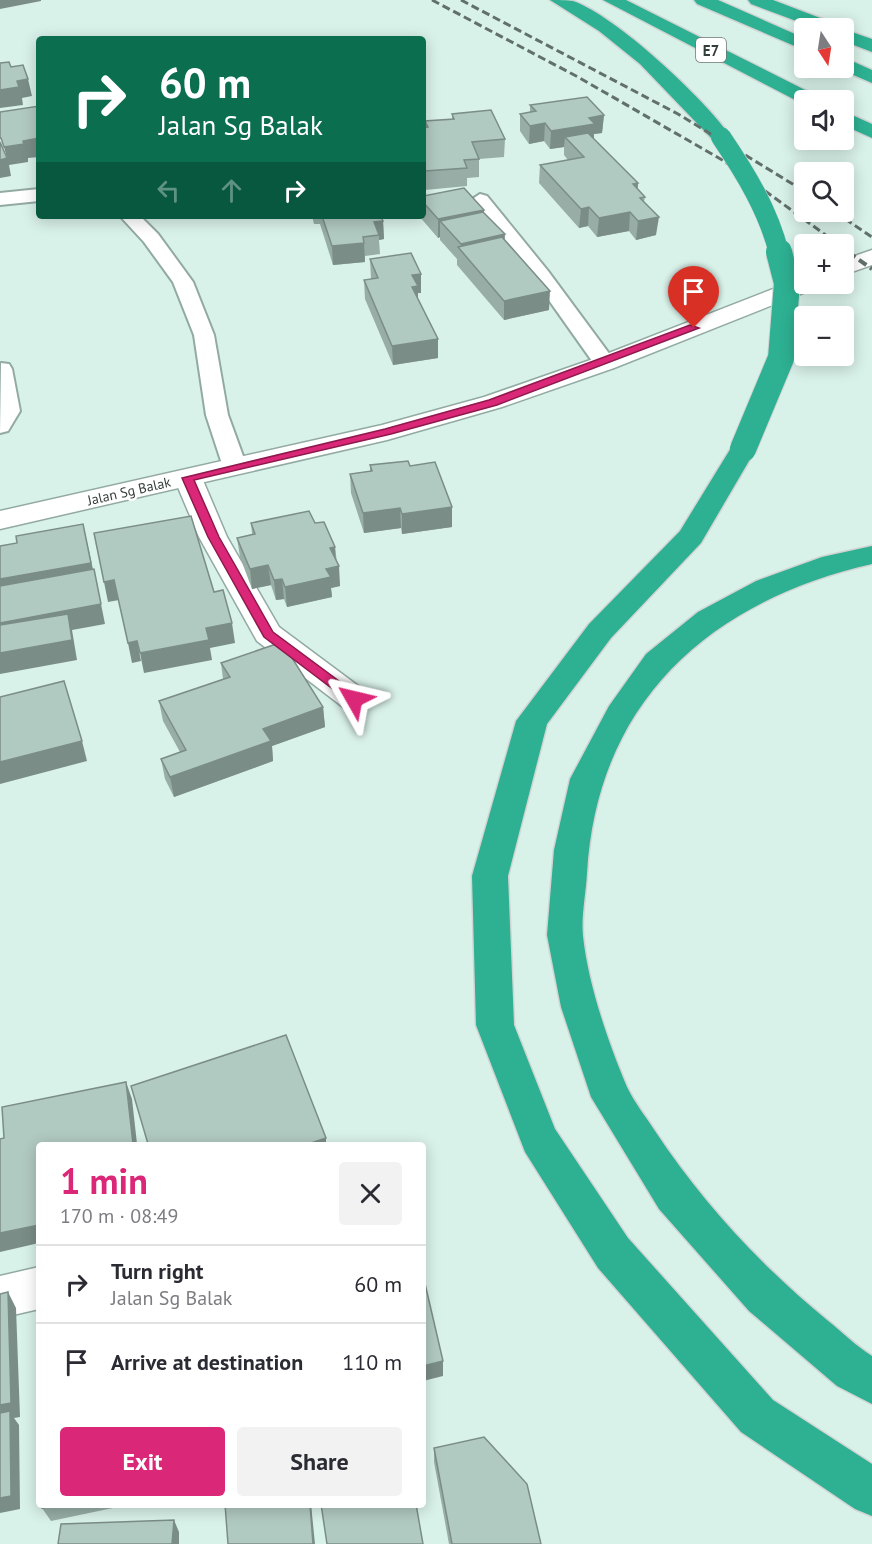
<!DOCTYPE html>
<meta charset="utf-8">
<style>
body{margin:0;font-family:"PT Sans",sans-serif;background:#f2f2f3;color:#2b2b33;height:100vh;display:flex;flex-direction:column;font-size:22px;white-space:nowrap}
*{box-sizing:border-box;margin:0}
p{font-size:20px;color:#7c7c81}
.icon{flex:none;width:33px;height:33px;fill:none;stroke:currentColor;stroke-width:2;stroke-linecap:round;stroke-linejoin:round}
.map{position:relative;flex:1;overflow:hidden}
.panel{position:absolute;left:36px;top:1142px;width:390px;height:366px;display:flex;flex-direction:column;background:#fff;border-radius:6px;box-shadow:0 3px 15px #0003}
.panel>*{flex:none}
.guide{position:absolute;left:36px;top:36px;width:390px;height:183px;border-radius:6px;box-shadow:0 3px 15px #0003;background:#0b6e4f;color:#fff;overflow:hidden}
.needle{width:39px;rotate:168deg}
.controls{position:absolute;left:794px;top:18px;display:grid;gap:12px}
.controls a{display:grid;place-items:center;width:60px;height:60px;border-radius:6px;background:#fff;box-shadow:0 3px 15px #0003;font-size:30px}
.pin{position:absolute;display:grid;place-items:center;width:51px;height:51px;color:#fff;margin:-62px -26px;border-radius:50% 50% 50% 0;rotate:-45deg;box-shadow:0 0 6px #0007}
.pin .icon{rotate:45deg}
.me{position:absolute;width:66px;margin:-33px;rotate:307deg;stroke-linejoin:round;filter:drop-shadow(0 0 4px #0008)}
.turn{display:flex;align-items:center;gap:21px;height:126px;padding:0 24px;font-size:27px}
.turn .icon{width:78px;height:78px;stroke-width:2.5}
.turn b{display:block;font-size:42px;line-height:51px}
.lanes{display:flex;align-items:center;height:57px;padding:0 24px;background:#0003;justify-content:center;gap:30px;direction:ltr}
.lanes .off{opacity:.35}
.round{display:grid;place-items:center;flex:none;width:63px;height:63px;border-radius:6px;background:#f2f2f3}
.headline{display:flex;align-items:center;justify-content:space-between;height:102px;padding:0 24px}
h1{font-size:36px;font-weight:700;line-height:45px;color:#db2777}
.button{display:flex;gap:12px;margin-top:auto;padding:12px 24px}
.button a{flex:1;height:69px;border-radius:6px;background:#db2777;color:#fff;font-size:24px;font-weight:700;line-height:69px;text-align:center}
.button a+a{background:#f2f2f3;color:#2b2b33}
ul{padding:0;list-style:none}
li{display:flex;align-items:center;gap:18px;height:78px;padding:0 24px;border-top:2px solid #e1e1e2}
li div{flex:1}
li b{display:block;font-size:22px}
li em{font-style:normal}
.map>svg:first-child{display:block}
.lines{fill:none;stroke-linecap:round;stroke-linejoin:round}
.service-casing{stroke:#92aaa2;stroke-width:4}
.minor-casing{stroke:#92aaa2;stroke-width:3}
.tertiary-casing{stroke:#92aaa2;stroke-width:3}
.motorway-casing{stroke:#d2d4d3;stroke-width:3}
.service{fill:#fff;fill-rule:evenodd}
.minor{fill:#fff;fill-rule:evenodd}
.tertiary{fill:#fff;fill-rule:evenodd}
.motorway{fill:#2db192;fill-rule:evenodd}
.rail-far1{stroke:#62706b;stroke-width:3;stroke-dasharray:8 4;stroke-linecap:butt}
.rail{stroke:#62706b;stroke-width:4;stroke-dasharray:9 4.5;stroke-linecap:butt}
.motorway-bridge-far1-casing{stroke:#d2d4d3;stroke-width:21;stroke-linecap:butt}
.motorway-bridge-casing{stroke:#d2d4d3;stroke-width:28;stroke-linecap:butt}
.motorway-bridge-far1{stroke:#2db192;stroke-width:20}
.motorway-bridge{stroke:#2db192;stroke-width:26}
.wall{fill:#97ada6}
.shaded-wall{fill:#7b8d87}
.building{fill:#b0c9c1;stroke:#7b8d87;stroke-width:1.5}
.route{fill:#db2777;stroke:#8e194d;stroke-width:1.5}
.labels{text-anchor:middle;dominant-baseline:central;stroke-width:5;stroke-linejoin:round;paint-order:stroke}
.far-street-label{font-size:14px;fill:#333d39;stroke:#fff}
.shield{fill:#fff;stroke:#707774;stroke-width:1.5}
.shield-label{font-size:15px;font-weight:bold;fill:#333d39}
</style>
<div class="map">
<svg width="872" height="1544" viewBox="0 0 872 1544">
<rect width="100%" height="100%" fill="#d8f1e9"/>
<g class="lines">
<defs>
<g id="service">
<path d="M39,189v12l-39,4v-12z"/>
<path d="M480,194l7,2 61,75 68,92 -3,5h-16l-63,-89 -63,-79z"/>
<path d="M120,216h20l18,18 35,48 21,53 14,80 19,52 -4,5h-16l-4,-5 -17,-52 -12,-80 -21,-53 -29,-40z"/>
<path d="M1,363l8,1 3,5 8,42 -12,20 -8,2z"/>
</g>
<g id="minor">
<path d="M188,470l10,2 4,6 25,59 52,90 86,64 5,8 -5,8 -11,3 -11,-3 -86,-66 -58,-104 -25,-59 4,-6z"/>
<path d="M39,1267v42l-39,9v-42z"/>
</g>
<g id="tertiary">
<path d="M872,250v15l-29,10v-15z"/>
<path d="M804,277v7h12l-3,5 -199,79 -112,39 -115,33 -387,89v-18l382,-86 102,-28 112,-39z"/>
</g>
<g id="motorway">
<path d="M550,0c7,0 17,0 23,1 43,15 132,98 158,136l-3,4h-14l-74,-77 -41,-33z"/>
<path d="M603,0h23l191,96 3,4h-16l-1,4z"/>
<path d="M694,0h24l86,38v12l-107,-46z"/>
<path d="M748,0h25l63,24 3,4h-24l-64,-24z"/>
<path d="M843,29l29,10v13l-29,-11z"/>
<path d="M843,57l29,13v13l-35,-15h6z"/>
<path d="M843,111l29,13v14l-29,-13z"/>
<path d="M743,441l9,2 4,6 -55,94 -90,95 -64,86 -39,152 6,149 41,104 73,109 145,162 99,64v52l-17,-7 -114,-77 -143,-164 -73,-116 -49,-127 -4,-149 44,-155 73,-97 91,-93 54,-88z"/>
<path d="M872,546v18c-162,37 -275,137 -285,309 -1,20 -6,43 -4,63 5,48 25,106 44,151 7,15 19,30 28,44 48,72 105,134 172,189 15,12 29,26 45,36v48l-35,-18 -88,-75 -90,-102 -68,-112 -30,-90 -14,-72 7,-85 16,-71 39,-73 37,-52 52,-42 58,-31 66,-24z"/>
</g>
</defs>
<use href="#service" class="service-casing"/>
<use href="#minor" class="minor-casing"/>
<use href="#tertiary" class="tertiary-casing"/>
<use href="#motorway" class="motorway-casing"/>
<use href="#service" class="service"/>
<use href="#minor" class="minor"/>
<use href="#tertiary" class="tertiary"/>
<use href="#motorway" class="motorway"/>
<g class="rail-far1">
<path d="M432,0l146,77 146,84 114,83"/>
<path d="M461,0l217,114 126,77"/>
<path d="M835,212l37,25"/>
<path d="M843,248l7,5"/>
</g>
<path class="rail" d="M848,252l24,17"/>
<defs>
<path id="motorway-bridge-far1" d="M721,137c25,37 47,73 58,116"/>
<path id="motorway-bridge" d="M743,449l38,-91 6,-75 -8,-31"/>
</defs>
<use href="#motorway-bridge-far1" class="motorway-bridge-far1-casing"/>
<use href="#motorway-bridge" class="motorway-bridge-casing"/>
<use href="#motorway-bridge-far1" class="motorway-bridge-far1"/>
<use href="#motorway-bridge" class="motorway-bridge"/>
</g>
<g class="wall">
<path d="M530,105l74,10 -2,18 -8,1v5l44,44v6l7,8 -1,5 12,33 -20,5 -7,-9 -32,6 -9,-11 -9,2 -40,-45 1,-18 28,-5 -4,-5v-8l-14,2 -6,-8 -15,3 -9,-13v-17l10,-2z"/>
<path d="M452,114l53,25 -1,18 -25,2v18l-12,1v8l-42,4 -2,-5v-57h2v-7l27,-2z"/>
<path d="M423,196l61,17 21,27 44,70 -45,10 -47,-55v-6l-17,-19v-3l-2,1 -19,-22h4z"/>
<path d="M312,216h90v1l-20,1 1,3 1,18 -5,1 1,14 -15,2v6l-32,3 -13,-41h-6z"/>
<path d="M370,259l51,34h-3v6l20,59 -45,7 -28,-66 -1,-19 7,-1z"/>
<path d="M370,465l40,1 42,61 -50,7 -1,-6 -37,5 -13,-40 -1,-19 20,-3z"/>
<path d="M251,523h64l20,24 5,39 -9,2 1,9 -45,10 -3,-8 -8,1 -5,-15 -19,4 -12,-32 -3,-19 15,-4z"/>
<path d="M221,663l102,44 2,20 -53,19 1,15 -99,36 -9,-18 -4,-20 19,-7 -17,-31 -4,-20 64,-22z"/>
<path d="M434,1448l107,96h-92l-15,-82z"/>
<path d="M42,1504h90l-81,17 -9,-13z"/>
</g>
<g class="shaded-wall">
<path d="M0,0h41v1l-41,8z"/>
<path d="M28,79l4,17 -10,2 1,7 -23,3v-18l17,-9z"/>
<path d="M604,115l-2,18 -8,1v8l-29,-5 -1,10 -14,2 1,-18 38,-13z"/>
<path d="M545,123l-1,18 -15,3 1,-18z"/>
<path d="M39,138v19l-11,1v4l-19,3 2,11 -11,2v-18l7,-2 -3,-11 19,-6z"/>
<path d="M638,183l-2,19 -3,-18z"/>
<path d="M589,207l-1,19 -9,2 2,-19z"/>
<path d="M484,210v18l-44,-7v16l-2,1v-19z"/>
<path d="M630,212l-1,19 -32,6 2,-19z"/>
<path d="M659,217l-3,18 -20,5 2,-19z"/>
<path d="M383,221l1,18 -5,1v-5l-5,-13z"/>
<path d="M505,234l-1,19 -43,-2v-7z"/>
<path d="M364,243l1,19 -32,3 -1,-19z"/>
<path d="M421,274v19h-3v12l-6,1v-31z"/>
<path d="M550,291l-1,19 -45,10v-19z"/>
<path d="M438,339v19l-45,7 -1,-19z"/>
<path d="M452,507v20l-50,7v-20z"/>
<path d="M400,508l1,20 -37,5 -1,-20z"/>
<path d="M83,524l13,59 -96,17v-21z"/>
<path d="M335,547l1,20 3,-1 1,20 -9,2 1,9 -45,10 -2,-20 41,-18 4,-21z"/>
<path d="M268,565l3,20 -19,4 -2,-20z"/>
<path d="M94,569l11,55 -33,6 5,30 -77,14v-51z"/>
<path d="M282,579l2,20 -8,1 -2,-20z"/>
<path d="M114,580l5,20 -11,2 -4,-20z"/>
<path d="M232,623l3,20 -25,5 2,12 -68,13 -4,-20 66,-25z"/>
<path d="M137,641l4,20 -9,2 -4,-20z"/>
<path d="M323,707l2,20 -53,19 1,15 -99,36 -4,-20 93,-48z"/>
<path d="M82,741l5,20 -87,23v-22z"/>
<path d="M126,1082l6,17 5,45h-4z"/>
<path d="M326,1138v6h-18z"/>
<path d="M39,1225v18l-39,9v-19z"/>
<path d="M8,1292l8,16 4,109 -6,1 5,7 1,84 -20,4v-108z"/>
<path d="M443,1361v15l-20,5v-15z"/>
<path d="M310,1504h1l4,40h-2z"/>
<path d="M174,1520l5,12v12h-7z"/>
</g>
<g class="building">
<path d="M9,62l2,5 12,-2 5,14 -11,2 2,6 -19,3v-27z"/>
<path d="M587,97l17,18 -15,3 6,6 -44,7 -6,-8 -15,3 -10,-12 16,-3 -6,-6z"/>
<path d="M39,106v32l-16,3 1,3 -20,3 -3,-9h-1v-26z"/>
<path d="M491,110l14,29 -33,3 7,17 -15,1 3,8 -42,3 -2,-4v-39l5,-1 -3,-6 29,-2 -2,-5z"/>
<path d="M588,133l50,50 -5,1 12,13 -5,1 19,19 -21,4 -8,-9 -31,6 -10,-11 -8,2 -41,-44 44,-8 -19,-20z"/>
<path d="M0,142l7,16 -7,2z"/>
<path d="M464,188l20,22 -46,9 -15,-17v-6z"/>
<path d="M483,212l22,22 -44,10 -21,-23z"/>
<path d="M322,216h59l2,5 -9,1 5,13 -16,2 1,6 -32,3z"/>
<path d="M502,237l48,54 -46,10 -46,-54z"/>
<path d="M411,253l10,21 -9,1 6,11 -6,1 26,52 -46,7 -28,-66 14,-2 -8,-19z"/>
<path d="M408,461l2,5 25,-4 17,45 -50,7 -2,-6 -37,5 -13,-39 22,-3 -2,-6z"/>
<path d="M309,511l6,12 9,-1 11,25 -5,1 9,18 -13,3 5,8 -46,10 -3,-8 -8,1 -6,-15 -18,4 -13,-31 18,-4 -4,-11z"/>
<path d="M191,516l23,76 9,-2 9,33 -26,5 3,12 -69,13 -3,-12 -9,2 -14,-63 -10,2 -10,-49z"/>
<path d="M83,524l8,39 -91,16v-33l17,-3 -1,-7z"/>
<path d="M94,569l7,35 -101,19v-37z"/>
<path d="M68,614l4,26 -72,13v-28z"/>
<path d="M282,642l41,65 -60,22 8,12 -101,36 -9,-18 25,-9 -27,-49 71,-24 -9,-14z"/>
<path d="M64,681l18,60 -82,21v-65z"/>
<path d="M286,1035l40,103 -18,6h-160l-17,-58z"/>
<path d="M126,1082l7,62h-94v81l-39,8v-94l4,-1 -2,-31z"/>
<path d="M423,1275l20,86 -20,5z"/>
<path d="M8,1292l3,111 -11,2v-111z"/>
<path d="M10,1411l1,85 -11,2v-85z"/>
<path d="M484,1437l43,47 14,60h-89l-18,-96z"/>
<path d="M42,1504h19l-19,4z"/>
<path d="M225,1504h85l3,40h-85z"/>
<path d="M321,1504h95l7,40h-96z"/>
<path d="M174,1520l-2,24h-114l3,-20z"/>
</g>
<path class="route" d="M690,325l9,3 -202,77 -106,29 -197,46 25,57 54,95 86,64v6h-9l-86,-65 -56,-100 -26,-59 203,-49 104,-29z"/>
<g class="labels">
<g class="far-street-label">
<text transform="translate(129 491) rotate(-13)">Jalan Sg Balak</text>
</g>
<rect class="shield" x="696" y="38" width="30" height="24" rx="4.5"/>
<g class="shield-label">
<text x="711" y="50">E7</text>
</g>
</g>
</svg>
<div class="controls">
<a><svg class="needle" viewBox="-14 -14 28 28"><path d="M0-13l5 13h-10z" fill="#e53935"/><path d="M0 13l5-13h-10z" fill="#7c7c81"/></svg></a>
<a><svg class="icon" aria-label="sound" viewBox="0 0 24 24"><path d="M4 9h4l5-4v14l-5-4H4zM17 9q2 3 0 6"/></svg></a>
<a><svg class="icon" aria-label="search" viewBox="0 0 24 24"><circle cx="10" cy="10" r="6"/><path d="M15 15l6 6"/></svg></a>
<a>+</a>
<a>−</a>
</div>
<div class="pin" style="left:694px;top:328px;background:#d93025"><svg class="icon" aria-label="arrive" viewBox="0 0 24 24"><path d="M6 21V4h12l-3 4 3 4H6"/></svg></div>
<svg class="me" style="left:354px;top:699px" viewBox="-20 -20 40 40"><path d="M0-17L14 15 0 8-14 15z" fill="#db2777" stroke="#fff" stroke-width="4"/></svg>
<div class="guide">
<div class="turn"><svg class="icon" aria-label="right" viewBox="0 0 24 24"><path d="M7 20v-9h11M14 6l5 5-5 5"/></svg><div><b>60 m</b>Jalan Sg Balak</div></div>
<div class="lanes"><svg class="icon off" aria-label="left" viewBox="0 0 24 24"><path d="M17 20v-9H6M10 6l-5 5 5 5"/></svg><svg class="icon off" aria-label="ahead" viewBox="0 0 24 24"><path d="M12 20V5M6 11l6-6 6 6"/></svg><svg class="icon" aria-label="right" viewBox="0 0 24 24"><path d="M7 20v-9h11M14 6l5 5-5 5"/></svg></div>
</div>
<section class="panel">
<div class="headline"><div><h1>1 min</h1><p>170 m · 08:49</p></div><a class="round"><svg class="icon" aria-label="close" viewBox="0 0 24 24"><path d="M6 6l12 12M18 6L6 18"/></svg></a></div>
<ul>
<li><svg class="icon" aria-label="right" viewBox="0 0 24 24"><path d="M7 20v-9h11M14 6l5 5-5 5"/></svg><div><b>Turn right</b><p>Jalan Sg Balak</p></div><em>60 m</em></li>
<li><svg class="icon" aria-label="arrive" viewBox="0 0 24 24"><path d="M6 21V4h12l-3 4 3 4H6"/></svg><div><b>Arrive at destination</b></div><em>110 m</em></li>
</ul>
<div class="button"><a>Exit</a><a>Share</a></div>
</section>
</div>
